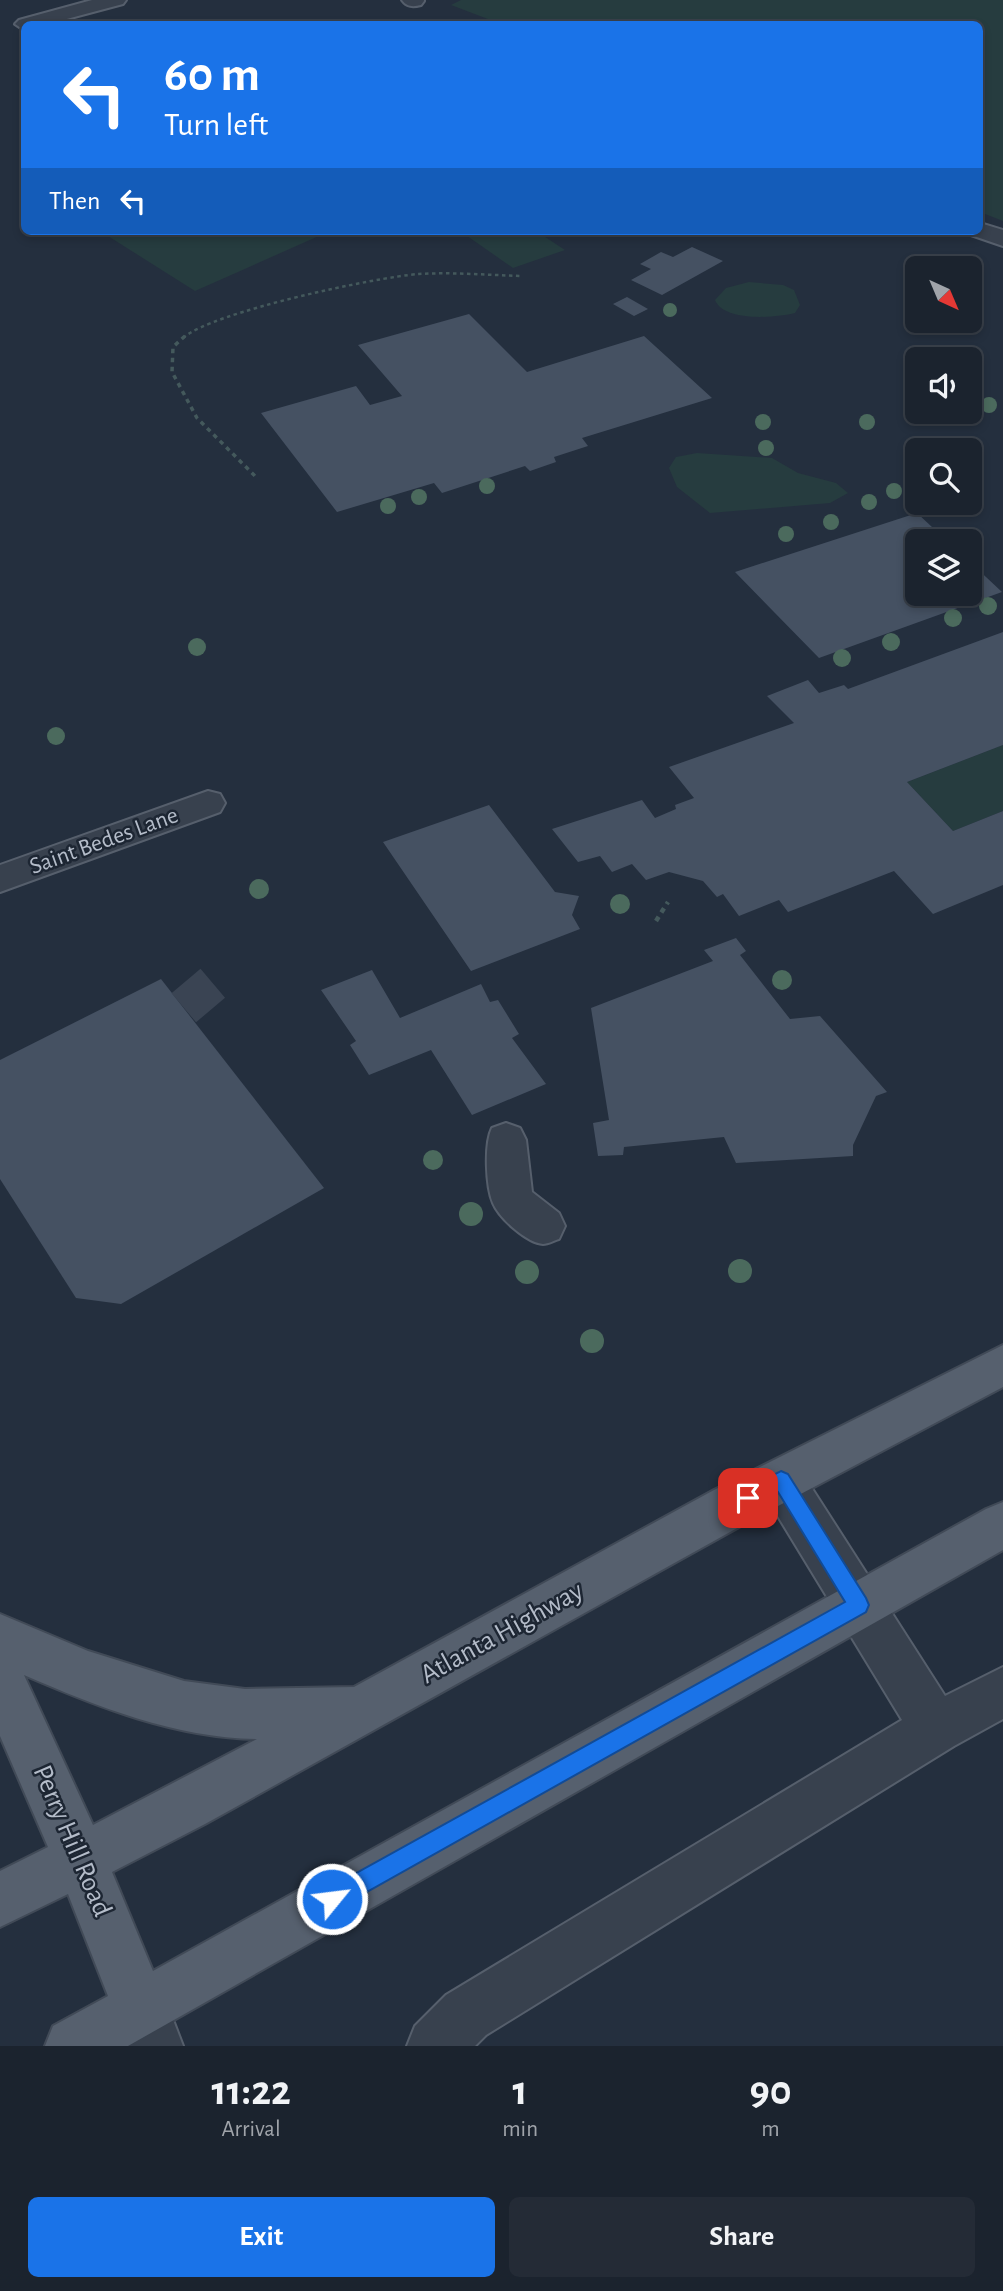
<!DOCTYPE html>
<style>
body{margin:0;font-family:"Alegreya Sans",sans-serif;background:#242b36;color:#f1f3f6;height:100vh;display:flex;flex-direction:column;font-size:26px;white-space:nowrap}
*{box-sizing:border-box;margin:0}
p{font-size:23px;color:#a0a4aa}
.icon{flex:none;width:38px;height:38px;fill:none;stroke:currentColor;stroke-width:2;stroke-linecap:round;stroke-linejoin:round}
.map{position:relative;height:2046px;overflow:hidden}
.panel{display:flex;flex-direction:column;background:#1b232e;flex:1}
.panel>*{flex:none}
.banner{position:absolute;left:21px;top:21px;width:962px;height:214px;border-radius:10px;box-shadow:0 4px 10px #0003,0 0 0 2px #39404a;background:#1a73e8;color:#fff;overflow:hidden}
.needle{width:46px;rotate:136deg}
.controls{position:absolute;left:905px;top:256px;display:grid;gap:14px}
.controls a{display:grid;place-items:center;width:77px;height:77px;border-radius:10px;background:#1b232e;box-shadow:0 4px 10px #0003,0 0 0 2px #39404a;font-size:35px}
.pin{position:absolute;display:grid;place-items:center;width:60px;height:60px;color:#fff;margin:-30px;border-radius:14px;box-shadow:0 4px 10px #0006}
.me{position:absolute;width:77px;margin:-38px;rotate:61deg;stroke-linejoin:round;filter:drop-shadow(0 0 5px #0008)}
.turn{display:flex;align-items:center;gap:24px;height:147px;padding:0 28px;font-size:32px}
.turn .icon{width:91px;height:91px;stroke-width:2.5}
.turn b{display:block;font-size:49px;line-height:60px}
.then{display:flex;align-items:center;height:66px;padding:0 28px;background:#0003;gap:14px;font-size:26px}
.eta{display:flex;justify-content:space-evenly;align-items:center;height:119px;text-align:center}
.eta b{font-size:42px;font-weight:600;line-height:49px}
.primary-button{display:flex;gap:14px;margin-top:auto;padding:14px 28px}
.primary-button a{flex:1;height:80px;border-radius:10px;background:#1a73e8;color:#fff;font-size:28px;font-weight:600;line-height:80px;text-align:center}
.primary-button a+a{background:#242b36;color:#f1f3f6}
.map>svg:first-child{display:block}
.green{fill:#263c3f}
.building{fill:#455162}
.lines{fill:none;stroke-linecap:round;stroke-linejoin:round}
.minor-tunnel{stroke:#3a4453;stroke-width:38;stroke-dasharray:38 19;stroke-linecap:butt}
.minor-casing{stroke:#565f6c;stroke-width:4}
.major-casing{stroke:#414a57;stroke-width:4}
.path-far2{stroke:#44595c;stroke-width:2.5;stroke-dasharray:3.5 3.5;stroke-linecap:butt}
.path-far1{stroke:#44595c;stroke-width:3.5;stroke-dasharray:4.5 4.5;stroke-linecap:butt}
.path{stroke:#44595c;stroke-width:4.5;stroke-dasharray:5 5;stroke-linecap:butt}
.minor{fill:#38414e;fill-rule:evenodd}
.major{fill:#56606e;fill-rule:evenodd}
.tree{fill:#4b6a5d}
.route{fill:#1a73e8;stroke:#114b97;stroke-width:2}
.labels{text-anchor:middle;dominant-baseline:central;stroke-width:5;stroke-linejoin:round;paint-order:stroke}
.street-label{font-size:24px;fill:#b4bcc9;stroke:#1d2633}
.near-street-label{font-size:28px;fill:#b4bcc9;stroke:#1d2633}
</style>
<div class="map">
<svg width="1003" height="2046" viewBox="0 0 1003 2046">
<rect width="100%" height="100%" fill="#242f3e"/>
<g class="green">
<path d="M461,0h542v221l-23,-9v-188h-479l-50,-19z"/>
<path d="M100,231h230l-135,60z"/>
<path d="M460,231h76l29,19 -52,18z"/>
<path d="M749,282l34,3 11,5 6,15 -5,8c-20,5 -71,9 -80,-13l11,-12z"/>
<path d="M697,453l75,5 26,15 38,10 12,10 -18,10 -120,10 -33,-26 -8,-19 7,-11z"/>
<path d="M1003,745v66l-50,20 -46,-49z"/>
</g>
<g class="building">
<path d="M692,247l31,14 -61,34 -31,-15 20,-11 -11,-5 21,-12 12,5z"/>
<path d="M627,297l21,12 -14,7 -21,-12z"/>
<path d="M469,314l58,58 117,-36 68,62 -130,40 6,8 -34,11 2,5 -26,9 -5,-5 -83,27 -8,-10 -97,29 -76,-99 95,-27 14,19 32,-9 -44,-51z"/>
<path d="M917,513l30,28h-30v52h53v-31l32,30 -183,66 -84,-86z"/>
<path d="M1003,632v113l-96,37 46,49 50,-20v74l-70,29 -39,-43 -106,41 -9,-12 -40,16 -16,-22 -6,3 -14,-16 -34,-9 -23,8 -14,-16 -20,8 -12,-16 -22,6 -26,-33 90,-29 13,18 21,-9 -1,-4 19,-7 -25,-31 125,-44 -27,-27 41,-16 11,13 25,-8 4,4z"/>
<path d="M489,805l66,87 24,4 -7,19 8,14 -109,42 -88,-129z"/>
<path d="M736,938l10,13 -6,4 50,64 30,-3 67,76 -11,4 -23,49v11l-117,7 -12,-26 -100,10 -1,8 -25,1 -5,-33 16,-3 -18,-112 122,-47 -9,-11z"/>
<path d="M372,970l28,48 81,-34 9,18 8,-2 21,34 -7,4 34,46 -74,31 -41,-65 -62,25 -19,-30 6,-4 -35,-51z"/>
<path d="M161,979l163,209 -203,116 -45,-6 -76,-119v-119z"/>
</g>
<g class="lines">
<path class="minor-tunnel" d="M186,981l33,39"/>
<defs>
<g id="minor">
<path d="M92,0h34l-3,4 -75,20h-24v6l-9,-6 4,-4z"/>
<path d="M402,0h22v1l-3,4c-8,2 -14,2 -19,-5z"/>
<path d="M980,223l23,7v16l-32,-11 -3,-4h12z"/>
<path d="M208,791l12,3 5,9 -5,9 -220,80v-27z"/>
<path d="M506,1123l14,5 6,12 6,52 27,21 6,13 -6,13c-4,1 -11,5 -16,5 -16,-1 -44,-26 -50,-41 -7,-16 -9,-59 -1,-75z"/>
<path d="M781,1458l16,7 148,231 58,-29v52l-49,27 -468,289 -11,11h-68l8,-20 31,-31 456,-275 -137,-225 -7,-15 7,-15z"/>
<path d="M140,1978l20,8 23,60h-56l-15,-40 8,-20z"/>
</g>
<path id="major" d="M1003,1345v42l-255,135 -543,302 -93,48 41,99 833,-462 17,-7v48l-875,496h-83l8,-20 55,-30 -40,-102 -68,33v-56l48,-24 -48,-111v-122l88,37 96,30 61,8 109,-2 360,-197zM24,1675c74,32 152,63 233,64l-164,86z"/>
</defs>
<use href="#minor" class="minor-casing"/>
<use href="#major" class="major-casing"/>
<path class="path-far2" d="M183,338c29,-26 193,-61 236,-64 34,-2 68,1 102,2"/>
<path class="path-far1" d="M185,336l-12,11 -1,25 25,46 58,58"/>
<path class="path" d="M656,921l12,-19"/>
<use href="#minor" class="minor"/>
<use href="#major" class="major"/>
</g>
<g class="tree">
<circle cx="670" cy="310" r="7"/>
<circle cx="989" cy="405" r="8"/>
<circle cx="763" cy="422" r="8"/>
<circle cx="867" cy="422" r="8"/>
<circle cx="766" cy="448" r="8"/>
<circle cx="487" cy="486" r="8"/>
<circle cx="894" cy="491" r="8"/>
<circle cx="419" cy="497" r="8"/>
<circle cx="869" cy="502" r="8"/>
<circle cx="388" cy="506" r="8"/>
<circle cx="831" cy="522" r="8"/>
<circle cx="786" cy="534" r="8"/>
<circle cx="988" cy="606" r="9"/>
<circle cx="953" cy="618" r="9"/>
<circle cx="891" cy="642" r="9"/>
<circle cx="197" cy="647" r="9"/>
<circle cx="842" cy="658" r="9"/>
<circle cx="56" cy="736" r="9"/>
<circle cx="259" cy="889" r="10"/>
<circle cx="620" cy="904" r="10"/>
<circle cx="782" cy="980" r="10"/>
<circle cx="433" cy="1160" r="10"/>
<circle cx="471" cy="1214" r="12"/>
<circle cx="740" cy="1271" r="12"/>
<circle cx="527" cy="1272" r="12"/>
<circle cx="592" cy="1341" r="12"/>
</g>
<path class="route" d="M781,1471l7,3 78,124 3,7 -3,7 -526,295 -8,3 -8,-3 -3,-8 3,-8 521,-289 -67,-110 -30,15 -7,-3 -3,-6 3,-7z"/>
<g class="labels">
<g class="street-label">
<text transform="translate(104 841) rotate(-20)">Saint Bedes Lane</text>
</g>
<g class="near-street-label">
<text transform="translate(502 1633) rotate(-29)">Atlanta Highway</text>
<text transform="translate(72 1841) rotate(67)">Perry Hill Road</text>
</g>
</g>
</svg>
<div class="controls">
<a><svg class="needle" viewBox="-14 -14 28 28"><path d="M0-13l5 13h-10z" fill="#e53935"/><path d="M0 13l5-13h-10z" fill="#a0a4aa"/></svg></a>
<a><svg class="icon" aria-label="sound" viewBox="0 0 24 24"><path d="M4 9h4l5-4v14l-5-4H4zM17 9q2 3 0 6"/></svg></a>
<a><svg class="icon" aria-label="search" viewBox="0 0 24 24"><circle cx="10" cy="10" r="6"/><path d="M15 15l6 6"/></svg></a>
<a><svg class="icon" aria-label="layers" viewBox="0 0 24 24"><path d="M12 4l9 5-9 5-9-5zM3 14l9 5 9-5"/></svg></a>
</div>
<div class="pin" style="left:748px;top:1498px;background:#d93025"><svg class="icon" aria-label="arrive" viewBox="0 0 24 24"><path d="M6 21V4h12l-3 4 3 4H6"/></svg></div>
<svg class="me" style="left:332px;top:1899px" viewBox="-20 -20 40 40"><circle r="17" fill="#1a73e8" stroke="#fff" stroke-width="3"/><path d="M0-11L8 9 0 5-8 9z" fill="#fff"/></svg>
<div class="banner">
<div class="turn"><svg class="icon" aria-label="left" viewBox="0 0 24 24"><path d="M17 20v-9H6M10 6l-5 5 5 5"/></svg><div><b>60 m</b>Turn left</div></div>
<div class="then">Then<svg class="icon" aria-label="left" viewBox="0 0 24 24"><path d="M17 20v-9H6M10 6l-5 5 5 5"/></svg></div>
</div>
</div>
<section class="panel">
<div class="eta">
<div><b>11:22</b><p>Arrival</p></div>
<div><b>1</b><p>min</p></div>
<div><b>90</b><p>m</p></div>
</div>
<div class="primary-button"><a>Exit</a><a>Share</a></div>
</section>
